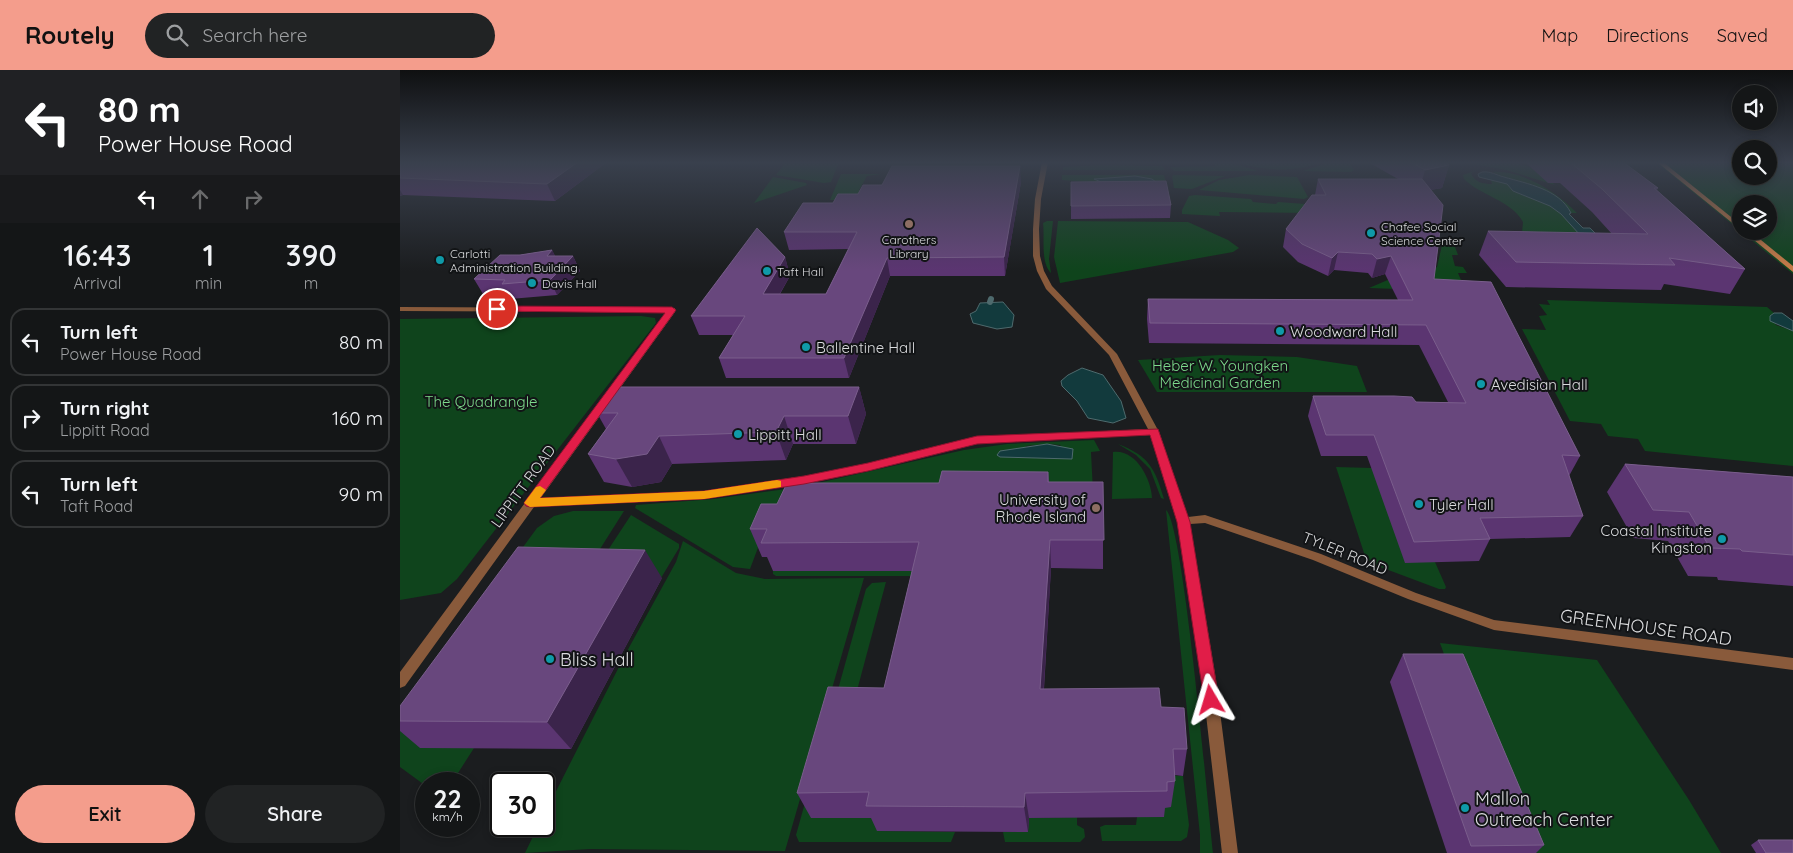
<!DOCTYPE html>
<style>
body{margin:0;font-family:Quicksand,sans-serif;background:#212324;color:#f1f3f6;height:100vh;display:flex;flex-direction:column;font-size:19px;white-space:nowrap}
*{box-sizing:border-box;margin:0}
p{font-size:16px;color:#9d9fa1}
.icon{flex:none;width:28px;height:28px;fill:none;stroke:currentColor;stroke-width:2;stroke-linecap:round;stroke-linejoin:round}
.map{position:relative;flex:1;overflow:hidden}
.sheet{display:flex;flex-direction:column;background:#141617;width:400px}
.sheet>*{flex:none}
.hud{background:#202124;color:#fff;overflow:hidden}
.tools{position:absolute;left:1332px;top:15px;display:grid;gap:10px}
.tools a{display:grid;place-items:center;width:45px;height:45px;border-radius:50%;background:#141617;box-shadow:0 2px 8px #0003,0 0 0 1px #333536;font-size:25px}
.speed{position:absolute;left:15px;top:702px;display:flex;gap:10px;font-size:25px;font-weight:700;text-align:center}
.speed>*{display:grid;place-content:center;width:65px;height:65px;border-radius:50%;background:#141617;box-shadow:0 2px 8px #0003,0 0 0 1px #333536;line-height:1}
.speed small{font-size:12px;font-weight:400}
.speed .limit{border:2px solid #111;border-radius:8px;background:#fff;color:#111}
.pin{position:absolute;display:grid;place-items:center;width:42px;height:42px;color:#fff;margin:-21px;border:2px solid #fff;border-radius:50%;box-shadow:0 1px 5px #0007}
.me{position:absolute;width:55px;margin:-28px;rotate:353deg;stroke-linejoin:round;filter:drop-shadow(0 0 4px #0008)}
.turn{display:flex;align-items:center;gap:18px;height:105px;padding:0 15px;font-size:22px}
.turn .icon{width:65px;height:65px;stroke-width:2.5}
.turn b{display:block;font-size:35px;line-height:42px}
.lanes{display:flex;align-items:center;height:48px;padding:0 15px;background:#0003;justify-content:center;gap:25px;direction:ltr}
.lanes .off{opacity:.35}
.eta{display:flex;justify-content:space-evenly;align-items:center;height:85px;text-align:center}
.eta b{font-size:30px;font-weight:600;line-height:35px}
.primary-button{display:flex;gap:10px;margin-top:auto;padding:10px 15px}
.primary-button a{flex:1;height:58px;border-radius:30px;background:#f49d8c;color:#111;font-size:20px;font-weight:600;line-height:58px;text-align:center}
.primary-button a+a{background:#212324;color:#f1f3f6}
ul{padding:0;list-style:none}
li{display:flex;align-items:center;gap:15px;height:68px;margin:0 10px 8px;padding:0 5px;border:2px solid #333536;border-radius:15px}
li div{flex:1}
li b{display:block;font-size:19px}
li em{font-style:normal}
header{display:flex;align-items:center;gap:30px;box-sizing:border-box;height:70px;padding:0 25px;background:#f49d8c;color:#111}
header strong{font-size:24px}
nav{display:flex;gap:28px;margin-inline-start:auto;font-size:18px}
.search{width:350px;height:45px;background:#212324;display:flex;align-items:center;gap:12px;box-sizing:border-box;padding:0 18px;border-radius:28px;color:#9d9fa1;font-size:19px}
main{display:flex;flex:1;min-height:0}
.map>svg:first-child{display:block}
.green{fill:#0f441c;fill-rule:evenodd}
.water{fill:#123a3d;stroke:#4e6a6d}
.lines{fill:none;stroke-linecap:round;stroke-linejoin:round}
.stream{stroke:#4e6a6d;stroke-width:6}
.street{fill:#895a3b;fill-rule:evenodd}
.secondary{fill:#c87c48;fill-rule:evenodd}
.wall{fill:#5b3571}
.shaded-wall{fill:#3b244b}
.building{fill:#68477d;stroke:#7a5e8c}
.route{fill:#e11d48;stroke:#92132f}
.slow{fill:#f59e0b}
.education-dot{fill:#8d6e63;stroke:#121416;stroke-width:2}
.culture-dot{fill:#0f9aa8;stroke:#121416;stroke-width:2}
.labels{text-anchor:middle;dominant-baseline:central;stroke-width:4;stroke-linejoin:round;paint-order:stroke}
.far-poi-label{font-size:12px;fill:#dadbdd;stroke:#121416;text-anchor:start}
.poi-label{font-size:15px;fill:#dadbdd;stroke:#121416;text-anchor:start}
.park-label{font-size:15px;fill:#7dda8c;stroke:#121416}
.street-label{font-size:15px;fill:#dadbdd;stroke:#121416}
.near-street-label{font-size:18px;fill:#dadbdd;stroke:#121416}
.near-poi-label{font-size:18px;fill:#dadbdd;stroke:#121416;text-anchor:start}
</style>
<header>
<strong>Routely</strong>
<div class="search"><svg class="icon" aria-label="search" viewBox="0 0 24 24"><circle cx="10" cy="10" r="6"/><path d="M15 15l6 6"/></svg>Search here</div>
<nav><a>Map</a><a>Directions</a><a>Saved</a></nav>
</header>
<main>
<section class="sheet">
<div class="hud">
<div class="turn"><svg class="icon" aria-label="left" viewBox="0 0 24 24"><path d="M17 20v-9H6M10 6l-5 5 5 5"/></svg><div><b>80 m</b>Power House Road</div></div>
<div class="lanes"><svg class="icon" aria-label="left" viewBox="0 0 24 24"><path d="M17 20v-9H6M10 6l-5 5 5 5"/></svg><svg class="icon off" aria-label="ahead" viewBox="0 0 24 24"><path d="M12 20V5M6 11l6-6 6 6"/></svg><svg class="icon off" aria-label="right" viewBox="0 0 24 24"><path d="M7 20v-9h11M14 6l5 5-5 5"/></svg></div>
</div>
<div class="eta">
<div><b>16:43</b><p>Arrival</p></div>
<div><b>1</b><p>min</p></div>
<div><b>390</b><p>m</p></div>
</div>
<ul>
<li><svg class="icon" aria-label="left" viewBox="0 0 24 24"><path d="M17 20v-9H6M10 6l-5 5 5 5"/></svg><div><b>Turn left</b><p>Power House Road</p></div><em>80 m</em></li>
<li><svg class="icon" aria-label="right" viewBox="0 0 24 24"><path d="M7 20v-9h11M14 6l5 5-5 5"/></svg><div><b>Turn right</b><p>Lippitt Road</p></div><em>160 m</em></li>
<li><svg class="icon" aria-label="left" viewBox="0 0 24 24"><path d="M17 20v-9H6M10 6l-5 5 5 5"/></svg><div><b>Turn left</b><p>Taft Road</p></div><em>90 m</em></li>
</ul>
<div class="primary-button"><a>Exit</a><a>Share</a></div>
</section>
<div class="map">
<svg width="1393" height="783" viewBox="0 0 1393 783">
<rect width="100%" height="100%" fill="#1b1d1f"/>
<g class="green">
<path d="M386,92h53l-8,20 -7,1 -48,-8z"/>
<path d="M829,92l29,9h-84l-4,-4 45,-1 -1,-3z"/>
<path d="M835,92h86c-28,11 -57,9 -86,0z"/>
<path d="M930,92h19l5,8 -3,2 -48,-1z"/>
<path d="M1063,92c40,0 61,-7 92,23l-49,-15z"/>
<path d="M1256,92h85v14h28v-14h24v112zM1341,134h28v27h-28z"/>
<path d="M699,95l63,1 3,4h-102v-3z"/>
<path d="M1077,100l-6,3c3,9 12,11 21,11l-1,-4 16,4 6,7 37,15 11,8 19,21 -13,15 -68,-4 14,-4 9,-9 1,-11c-12,-22 -42,-26 -59,-43l-1,-4z"/>
<path d="M1093,102c30,-2 63,20 84,41h-6c-13,-25 -48,-30 -73,-38z"/>
<path d="M441,104h40l-14,2 -8,14h16l-6,10h-39z"/>
<path d="M662,105h102l3,13 -105,-8z"/>
<path d="M849,105l48,2 11,20 -4,2 -105,-9 20,-10z"/>
<path d="M772,106l2,-1 51,1 -33,13 -18,-1z"/>
<path d="M373,107l33,6 1,2 -53,18z"/>
<path d="M795,125l56,4 2,3 23,2 2,-2 27,2 6,9 -92,-1 1,4 -38,-2v-4l7,-14z"/>
<path d="M647,151h6l-4,38 2,14c-11,-11 -6,-35 -8,-50z"/>
<path d="M658,151l130,1 40,18 11,8 -6,4 -173,31 -6,-26z"/>
<path d="M1042,175l13,2 3,8h-6l3,11 8,1 4,6h-9l3,7h-14l-22,10 -56,-2 28,-12 29,-1 11,-8z"/>
<path d="M1147,230l220,7 7,6 -4,3 6,9 17,6v135l-148,-15 -7,-12 -30,-3 -7,-12 -31,-3 -48,-92 24,1 -7,-14 8,-1 -8,-11 11,1z"/>
<path d="M241,246l14,2 1,5 -199,256 -16,14 -41,7v-281z"/>
<path d="M820,285l77,2 60,9 10,26h-210l-19,-32z"/>
<path d="M694,370l6,11 -9,1 3,59 -285,-26 155,-35 43,-6zM647,374l14,1 -18,12 -23,1 6,-12z"/>
<path d="M718,374c31,12 37,24 46,55l-3,-1 -11,-29 -14,-14z"/>
<path d="M713,382c23,-3 38,27 39,46l-40,1z"/>
<path d="M936,397l36,1 63,94 11,25 -1,2h-6l-72,-27z"/>
<path d="M386,419l-21,40 -15,40 -17,-2 -98,-59 1,-3 78,-6z"/>
<path d="M766,440c18,15 42,299 47,343h-13v-18z"/>
<path d="M173,441h51l-41,65 -120,53 74,-101 17,-12z"/>
<path d="M231,445l48,29v4l-18,30 -70,-2z"/>
<path d="M283,471l53,32 29,6 99,-1 -79,273 -195,-2 -65,4 13,-27h6v-11l82,-162 50,-91z"/>
<path d="M373,501h141v5h-138l-3,-2z"/>
<path d="M486,512l-31,116 -18,-5 29,-104 6,-6z"/>
<path d="M1040,573l157,17 92,140 32,53h-206z"/>
<path d="M0,645l21,33h53l-23,36h-25v2l-26,-19z"/>
<path d="M429,647l51,101 -3,13 78,1 -4,10h-152l-3,-7z"/>
<path d="M762,705l21,1 6,49 -2,12 -6,4h-79l-2,-14 5,-2h31l1,-8h27z"/>
<path d="M677,747v8l7,4 1,8 -5,5h-75l-2,-10h25l1,-14z"/>
</g>
<g class="water">
<path d="M1082,102c9,-1 14,3 22,5 24,7 55,12 67,36l-2,1 14,14h7l18,18 -28,-11 -19,-21 -11,-8 -37,-15 -6,-7 -28,-7 -1,-3z"/>
<path d="M735,106l17,3 5,4 -56,-1 -7,-3z"/>
<path d="M603,232l11,13 -2,12 -15,2 -24,-6 -3,-9 6,-3 4,-8z"/>
<path d="M1374,243h8l11,8v10l-23,-10v-5z"/>
<path d="M682,298l21,7 18,26 5,17 -13,5 -25,-5 -11,-17 -15,-15 -1,-5 7,-6z"/>
<path d="M647,374l26,5 -1,10 -72,-2 -3,-2 3,-4z"/>
</g>
<g class="lines">
<path class="stream" d="M590,232l1,-3"/>
<path class="street" d="M642,92h6l-7,37 -2,30 1,27 4,15 8,15 65,68 42,78 29,85 17,-2 116,39 95,39 78,27 299,38v12l-299,-40 -86,-31 -95,-39 -108,-37 -15,1 26,156 22,173h-16l-20,-173 -23,-159 -29,-86 -173,8 -109,27 -64,14 -100,15 -170,8 -129,179 -5,2v-16l266,-360 -266,-1v-4l275,1v4l-135,187 164,-8 100,-15 64,-12 109,-27 171,-8 -39,-74 -63,-66 -9,-18 -4,-15v-27l2,-30z"/>
<g class="secondary">
<path d="M1257,92h6l78,63v5z"/>
<path d="M1343,161h7l43,35v6z"/>
</g>
</g>
<g class="wall">
<path d="M0,92h207l-52,39 -152,-6 -3,1z"/>
<path d="M968,92h80l-1,1 2,2 -7,23 -12,2 4,89 146,177 -11,20 14,40 -13,21 -80,2 -11,22 -74,2 -38,-107h-46l-13,-40 5,-20 103,6h32l-29,-57 -270,-2 -2,-24 1,-20 250,1 -13,-26 -13,4 -4,-5 -34,-3 -6,6 -30,-14 -15,-15 3,-18 29,-34 3,-16h80z"/>
<path d="M1127,92h96l35,26 -1,2 88,79 -15,25 -66,-10 -3,6 -155,-3 -27,-32 9,-24 124,3 -20,-22 -32,-29h-12l-22,-20z"/>
<path d="M621,112l-16,94h-115l-41,102h-123l-7,-20 14,-23h-34l-8,-19 94,-59 5,19 -10,18h46l22,-45 -59,1 -5,-18 49,-29 49,-18z"/>
<path d="M671,112l100,23 -1,13 -99,1z"/>
<path d="M152,180l3,6h18l7,15 -23,24 -47,4 -2,-4 -25,-1 -9,-15 46,-24z"/>
<path d="M459,317l7,27 -10,30h-63l-7,16 -114,4 -11,18 -29,5 -28,-5 -16,-28 18,-25 -9,-16z"/>
<path d="M1225,394l168,13v109l-75,-6 -1,-3 -29,-1 -20,-35 -35,-3 -26,-46z"/>
<path d="M648,402l1,10h54v87l-52,-1 -7,121 117,18 26,42 -4,27 -8,-1v6l-4,26 -6,1 -1,9 -135,1 -1,14 -151,-1 -6,-13h-60l-14,-25 87,-105 28,-117h-139l-6,-14h-5l-12,-28 189,-46z"/>
<path d="M262,508l-91,171 -151,-1 -20,-17v-25z"/>
<path d="M1003,584l141,191 -8,8h-89l-57,-171z"/>
<path d="M1358,770l35,13h-37l-5,-8z"/>
</g>
<g class="shaded-wall">
<path d="M178,92h29l-52,39 -8,-17z"/>
<path d="M1049,95l-7,23 -23,4 6,-22z"/>
<path d="M620,96l1,16 -16,94 -1,-19z"/>
<path d="M0,120l3,5 -3,1z"/>
<path d="M152,180l7,14 -12,-8z"/>
<path d="M938,182l-4,18 -6,6 4,-18z"/>
<path d="M173,186l7,15 -23,24 -7,-15z"/>
<path d="M991,186l-6,18 -13,4 5,-19z"/>
<path d="M385,187l5,19 -21,36 -6,-18z"/>
<path d="M487,188l3,18 -41,102 -5,-20z"/>
<path d="M459,317l7,27 -10,30 -8,-28z"/>
<path d="M384,346l9,28 -7,16 -10,-28z"/>
<path d="M259,366l13,28 -11,18 -29,5 -16,-28z"/>
<path d="M650,470l1,28 -9,148 -2,-27z"/>
<path d="M245,480l17,28 -91,171 -24,-27z"/>
<path d="M625,723l4,25 -1,14 -4,-25z"/>
</g>
<g class="building">
<path d="M0,92h178l-31,22 -147,-6z"/>
<path d="M1011,92h35l3,3 -24,5z"/>
<path d="M1170,92h53l35,26h-4l91,81 -76,-11 6,7 -159,-3 -28,-31 160,3 -46,-45z"/>
<path d="M492,96h128l-16,91 -117,1 -43,100h-125l26,-42h-54l66,-88 28,29 -22,37h63l31,-62h-73l19,-29h30l5,-9h20l5,-9h19z"/>
<path d="M918,109h104l21,26 -9,74 57,3 89,174 -18,-1 21,61 -103,2 10,21 -76,3 -40,-107h-48l-13,-39h81l18,1 4,5 50,1 -40,-78 -276,-2 -2,-24 265,1 -22,-44 -14,3 -5,-5 -34,-2 -6,6 -30,-14 -16,-15 26,-34h14z"/>
<path d="M766,111l5,24 -100,1v-24z"/>
<path d="M152,180l-5,6h26l-23,24 -48,4 3,-4 -31,-1 26,-24h20z"/>
<path d="M216,317h243l-11,29h-64l-8,16 -117,4 -12,18 -31,5 -28,-5 30,-41h-21z"/>
<path d="M1225,394l168,13v78l-51,-4 -2,-2 -30,-1 -21,-36 -36,-2z"/>
<path d="M542,401l106,1v10h55l1,58h-54l-10,149 119,-1 2,19 23,1 3,41h-14l2,32 -8,1v9l-142,2 -1,14 -158,-1 3,-14 -72,1 31,-106 56,1 35,-146 -158,1 6,-14h-17l11,-25h16l10,-21h152z"/>
<path d="M118,477l127,3 -98,172 -147,-1v-15z"/>
<path d="M1003,584h60l81,191 -73,1z"/>
<path d="M1358,770h35v13h-27z"/>
</g>
<linearGradient id="sky" x2="0" y2="1"><stop stop-color="#0f1011"/><stop offset="0.46" stop-color="#39404d"/><stop offset="1" stop-color="#39404d" stop-opacity="0"/></linearGradient>
<rect width="1393" height="201" fill="url(#sky)"/>
<path class="route" d="M97,236l175,1 4,3 -136,188 164,-7 100,-15 64,-13 109,-27 181,-7 32,93 29,178 -2,4 -6,2 -5,-2 -2,-4 -27,-178 -27,-87 -173,9 -109,27 -64,13 -100,15 -174,8 -4,-1 -2,-3 2,-3 139,-187 -171,-2v-4z"/>
<path class="slow" d="M377,410l4,1v6l-77,12 -174,8 -6,-4 12,-16 4,-1 6,4 -6,8 164,-7z"/>
<g class="education-dot">
<circle cx="509" cy="154" r="5"/>
<circle cx="696" cy="438" r="5"/>
</g>
<g class="culture-dot">
<circle cx="971" cy="163" r="5"/>
<circle cx="40" cy="190" r="5"/>
<circle cx="367" cy="201" r="5"/>
<circle cx="132" cy="213" r="5"/>
<circle cx="880" cy="261" r="5"/>
<circle cx="406" cy="277" r="5"/>
<circle cx="1081" cy="314" r="5"/>
<circle cx="338" cy="364" r="5"/>
<circle cx="1019" cy="434" r="5"/>
<circle cx="1322" cy="469" r="5"/>
<circle cx="150" cy="589" r="5"/>
<circle cx="1065" cy="738" r="5"/>
</g>
<g class="labels">
<g class="far-poi-label">
<text x="981" y="156">Chafee Social<tspan x="981" dy="14">Science Center</tspan></text>
<text x="509" y="169" text-anchor="middle">Carothers<tspan x="509" dy="14">Library</tspan></text>
<text x="50" y="183">Carlotti<tspan x="50" dy="14">Administration Building</tspan></text>
<text x="377" y="201">Taft Hall</text>
<text x="142" y="213">Davis Hall</text>
</g>
<g class="poi-label">
<text x="890" y="261">Woodward Hall</text>
<text x="416" y="277">Ballentine Hall</text>
<text x="1091" y="314">Avedisian Hall</text>
<text x="348" y="364">Lippitt Hall</text>
<text x="686" y="429" text-anchor="end">University of<tspan x="686" dy="17">Rhode Island</tspan></text>
<text x="1029" y="434">Tyler Hall</text>
<text x="1312" y="460" text-anchor="end">Coastal Institute<tspan x="1312" dy="17">Kingston</tspan></text>
</g>
<g class="park-label">
<text x="820" y="295">Heber W. Youngken<tspan x="820" dy="17">Medicinal Garden</tspan></text>
<text x="81" y="331">The Quadrangle</text>
</g>
<g class="street-label">
<text transform="translate(123 416) rotate(-54)">LIPPITT ROAD</text>
<text transform="translate(945 483) rotate(22)">TYLER ROAD</text>
</g>
<g class="near-street-label">
<text transform="translate(1246 557) rotate(8)">GREENHOUSE ROAD</text>
</g>
<g class="near-poi-label">
<text x="160" y="589">Bliss Hall</text>
<text x="1075" y="728">Mallon<tspan x="1075" dy="21">Outreach Center</tspan></text>
</g>
</g>
</svg>
<div class="tools">
<a><svg class="icon" aria-label="sound" viewBox="0 0 24 24"><path d="M4 9h4l5-4v14l-5-4H4zM17 9q2 3 0 6"/></svg></a>
<a><svg class="icon" aria-label="search" viewBox="0 0 24 24"><circle cx="10" cy="10" r="6"/><path d="M15 15l6 6"/></svg></a>
<a><svg class="icon" aria-label="layers" viewBox="0 0 24 24"><path d="M12 4l9 5-9 5-9-5zM3 14l9 5 9-5"/></svg></a>
</div>
<div class="speed"><div>22<small>km/h</small></div><div class="limit">30</div></div>
<div class="pin" style="left:97px;top:239px;background:#d93025"><svg class="icon" aria-label="arrive" viewBox="0 0 24 24"><path d="M6 21V4h12l-3 4 3 4H6"/></svg></div>
<svg class="me" style="left:811px;top:630px" viewBox="-20 -20 40 40"><path d="M0-17L14 15 0 8-14 15z" fill="#e11d48" stroke="#fff" stroke-width="4"/></svg>
</div>
</main>
